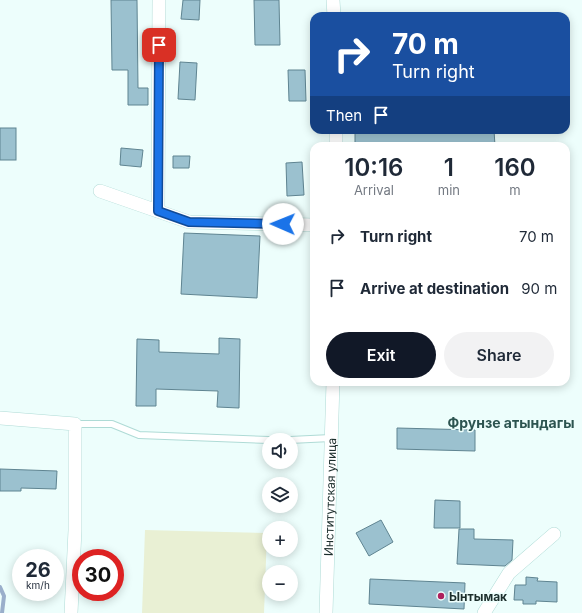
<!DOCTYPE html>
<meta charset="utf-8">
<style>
body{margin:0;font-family:Inter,sans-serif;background:#f2f2f3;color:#1f2937;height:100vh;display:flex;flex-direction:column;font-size:15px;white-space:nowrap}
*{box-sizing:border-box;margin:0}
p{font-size:13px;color:#747a83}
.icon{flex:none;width:22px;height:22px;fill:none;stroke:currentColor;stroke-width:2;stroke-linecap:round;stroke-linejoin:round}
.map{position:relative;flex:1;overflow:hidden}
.sheet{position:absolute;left:310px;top:142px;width:260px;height:244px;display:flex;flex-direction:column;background:#fff;border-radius:12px;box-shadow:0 2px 10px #0003}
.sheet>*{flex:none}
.top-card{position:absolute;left:310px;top:12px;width:260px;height:122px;border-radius:12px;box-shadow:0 2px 10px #0003;background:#1a4fa0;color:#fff;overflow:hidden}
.controls{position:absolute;left:262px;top:433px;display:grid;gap:8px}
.controls a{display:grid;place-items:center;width:36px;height:36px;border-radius:50%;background:#fff;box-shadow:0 2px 10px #0003;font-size:20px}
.speed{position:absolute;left:12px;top:549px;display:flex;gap:8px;font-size:20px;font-weight:700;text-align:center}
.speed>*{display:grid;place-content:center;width:52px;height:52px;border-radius:50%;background:#fff;box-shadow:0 2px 10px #0003;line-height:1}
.speed small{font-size:10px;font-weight:400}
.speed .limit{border:6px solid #d22;background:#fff;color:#111}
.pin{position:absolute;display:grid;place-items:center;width:34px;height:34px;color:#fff;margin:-17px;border-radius:8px;box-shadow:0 2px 6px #0006}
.me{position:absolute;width:44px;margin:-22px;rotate:271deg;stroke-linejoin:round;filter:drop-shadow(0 0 3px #0008)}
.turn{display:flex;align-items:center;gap:14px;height:84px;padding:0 16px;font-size:18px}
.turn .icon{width:52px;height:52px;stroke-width:2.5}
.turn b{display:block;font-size:28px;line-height:34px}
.then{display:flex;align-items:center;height:38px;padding:0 16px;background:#0003;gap:8px;font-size:15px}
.eta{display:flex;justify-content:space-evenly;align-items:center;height:68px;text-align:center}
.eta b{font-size:24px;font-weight:600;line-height:28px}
.primary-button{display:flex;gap:8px;margin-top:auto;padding:8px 16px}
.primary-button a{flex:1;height:46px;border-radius:24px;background:#111827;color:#fff;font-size:16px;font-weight:600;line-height:46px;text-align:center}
.primary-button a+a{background:#f2f2f3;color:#1f2937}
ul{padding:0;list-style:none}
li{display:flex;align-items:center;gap:12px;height:52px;padding:0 16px}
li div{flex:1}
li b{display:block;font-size:15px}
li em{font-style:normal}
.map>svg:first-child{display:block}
.green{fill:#e9f0d4}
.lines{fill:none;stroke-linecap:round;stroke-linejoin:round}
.stream{stroke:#9aafcb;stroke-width:4}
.building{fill:#9bc1cf;stroke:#5f8491}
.service-casing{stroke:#afdbd6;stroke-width:8}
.minor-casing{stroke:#afdbd6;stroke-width:14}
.service{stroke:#fff;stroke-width:6}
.minor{stroke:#fff;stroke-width:13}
.route-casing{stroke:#114b97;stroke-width:10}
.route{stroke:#1a73e8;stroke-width:7}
.poi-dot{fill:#ae215d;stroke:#edfefc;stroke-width:1.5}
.labels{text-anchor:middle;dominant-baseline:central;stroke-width:3;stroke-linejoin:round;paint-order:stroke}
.street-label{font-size:12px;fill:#1c2e2c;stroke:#edfefc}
.poi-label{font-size:12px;font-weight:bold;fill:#1c2e2c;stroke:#edfefc;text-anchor:start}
.quarter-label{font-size:14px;font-weight:bold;fill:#2c5450;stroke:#edfefc}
</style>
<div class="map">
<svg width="582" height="613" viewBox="0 0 582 613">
<rect width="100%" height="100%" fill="#edfefc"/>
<path class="green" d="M145,530l122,3 -3,80h-122z"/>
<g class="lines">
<path class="stream" d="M0,587l4,9 -2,17"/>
</g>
<g class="building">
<path d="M111,0h26l1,88h10v17h-20v-35h-16z"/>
<path d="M183,0h17l-1,20 -18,-1z"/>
<path d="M254,0h25l1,45h-25z"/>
<path d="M180,62l17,1 -2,37 -17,-1z"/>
<path d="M288,70h17l1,31h-17z"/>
<rect x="0" y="128" width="16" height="32"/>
<path d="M355,130h139l1,16h-140z"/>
<path d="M121,148l22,2 -2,17 -21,-2z"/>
<path d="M173,156h17l-1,12h-16z"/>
<path d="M302,162l2,33 -17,1 -1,-33z"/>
<path d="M184,233l76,3 -3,62 -76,-4z"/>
<path d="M219,338l21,1 -1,69 -22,-1 1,-16 -62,-2v17h-20l1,-67 22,1v12l60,2z"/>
<path d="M397,428l78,2v21l-78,-2z"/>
<path d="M0,469l57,2 -1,18 -35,-1v3h-21z"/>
<path d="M435,500l25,1v27h-26z"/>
<path d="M381,520l12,22 -24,14 -13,-23z"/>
<path d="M459,529h15v10l39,1 -1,20 -7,6 -48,-2z"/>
<path d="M526,577l12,1 -1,3 20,1v20l-21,-1v3h-13v-4h-9l1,-15h11z"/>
<path d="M370,579l95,4 -1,26 -95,-5z"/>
</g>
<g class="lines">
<defs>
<g id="service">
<path d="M75,424h37l27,11 130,5"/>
<path d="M290,440l41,-2"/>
</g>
<g id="minor">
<path d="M333,0l1,16"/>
<path d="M336,130v16"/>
<path d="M100,191l89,31 125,3"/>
<path d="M158,211l1,-211"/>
<path d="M0,418l75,6v106l-4,83"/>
<path id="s1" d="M326,613l7,-231"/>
<path d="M484,613l25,-40 45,-39"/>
</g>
</defs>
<use href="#service" class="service-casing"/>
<use href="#minor" class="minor-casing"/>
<use href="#service" class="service"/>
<use href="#minor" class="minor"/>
</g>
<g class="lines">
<defs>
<path id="route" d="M159,45l-1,166 31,11 94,2"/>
</defs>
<use href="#route" class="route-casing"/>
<use href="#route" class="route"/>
</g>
<circle class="poi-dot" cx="441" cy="596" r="4"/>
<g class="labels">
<g class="street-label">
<text stroke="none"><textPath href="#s1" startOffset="116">Институтская улица</textPath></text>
</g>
<g class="poi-label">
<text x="449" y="596">Ынтымак</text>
</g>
<g class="quarter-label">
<text x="511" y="422">Фрунзе атындагы</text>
</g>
</g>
</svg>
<div class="controls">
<a><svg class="icon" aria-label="sound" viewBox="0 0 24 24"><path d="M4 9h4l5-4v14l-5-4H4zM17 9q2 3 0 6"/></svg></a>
<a><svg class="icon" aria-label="layers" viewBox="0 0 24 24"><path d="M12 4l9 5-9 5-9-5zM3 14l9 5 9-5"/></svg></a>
<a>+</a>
<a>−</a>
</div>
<div class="speed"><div>26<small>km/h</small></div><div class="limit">30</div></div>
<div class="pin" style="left:159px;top:45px;background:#d93025"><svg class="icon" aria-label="arrive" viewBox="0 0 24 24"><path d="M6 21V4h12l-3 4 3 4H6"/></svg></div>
<svg class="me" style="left:283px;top:224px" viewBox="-20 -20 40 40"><circle r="19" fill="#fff"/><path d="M0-13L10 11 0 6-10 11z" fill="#1a73e8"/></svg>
<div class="top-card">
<div class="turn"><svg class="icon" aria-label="right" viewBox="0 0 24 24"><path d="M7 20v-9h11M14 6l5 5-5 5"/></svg><div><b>70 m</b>Turn right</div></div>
<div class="then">Then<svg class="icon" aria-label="arrive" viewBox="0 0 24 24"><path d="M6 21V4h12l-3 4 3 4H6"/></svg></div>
</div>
<section class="sheet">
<div class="eta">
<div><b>10:16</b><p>Arrival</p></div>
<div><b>1</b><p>min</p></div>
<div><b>160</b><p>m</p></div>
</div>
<ul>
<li><svg class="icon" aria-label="right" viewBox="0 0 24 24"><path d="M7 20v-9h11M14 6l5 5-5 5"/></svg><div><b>Turn right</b></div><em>70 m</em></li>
<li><svg class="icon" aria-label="arrive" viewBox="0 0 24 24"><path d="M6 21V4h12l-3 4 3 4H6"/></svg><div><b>Arrive at destination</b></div><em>90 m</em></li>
</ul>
<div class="primary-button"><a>Exit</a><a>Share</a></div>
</section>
</div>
